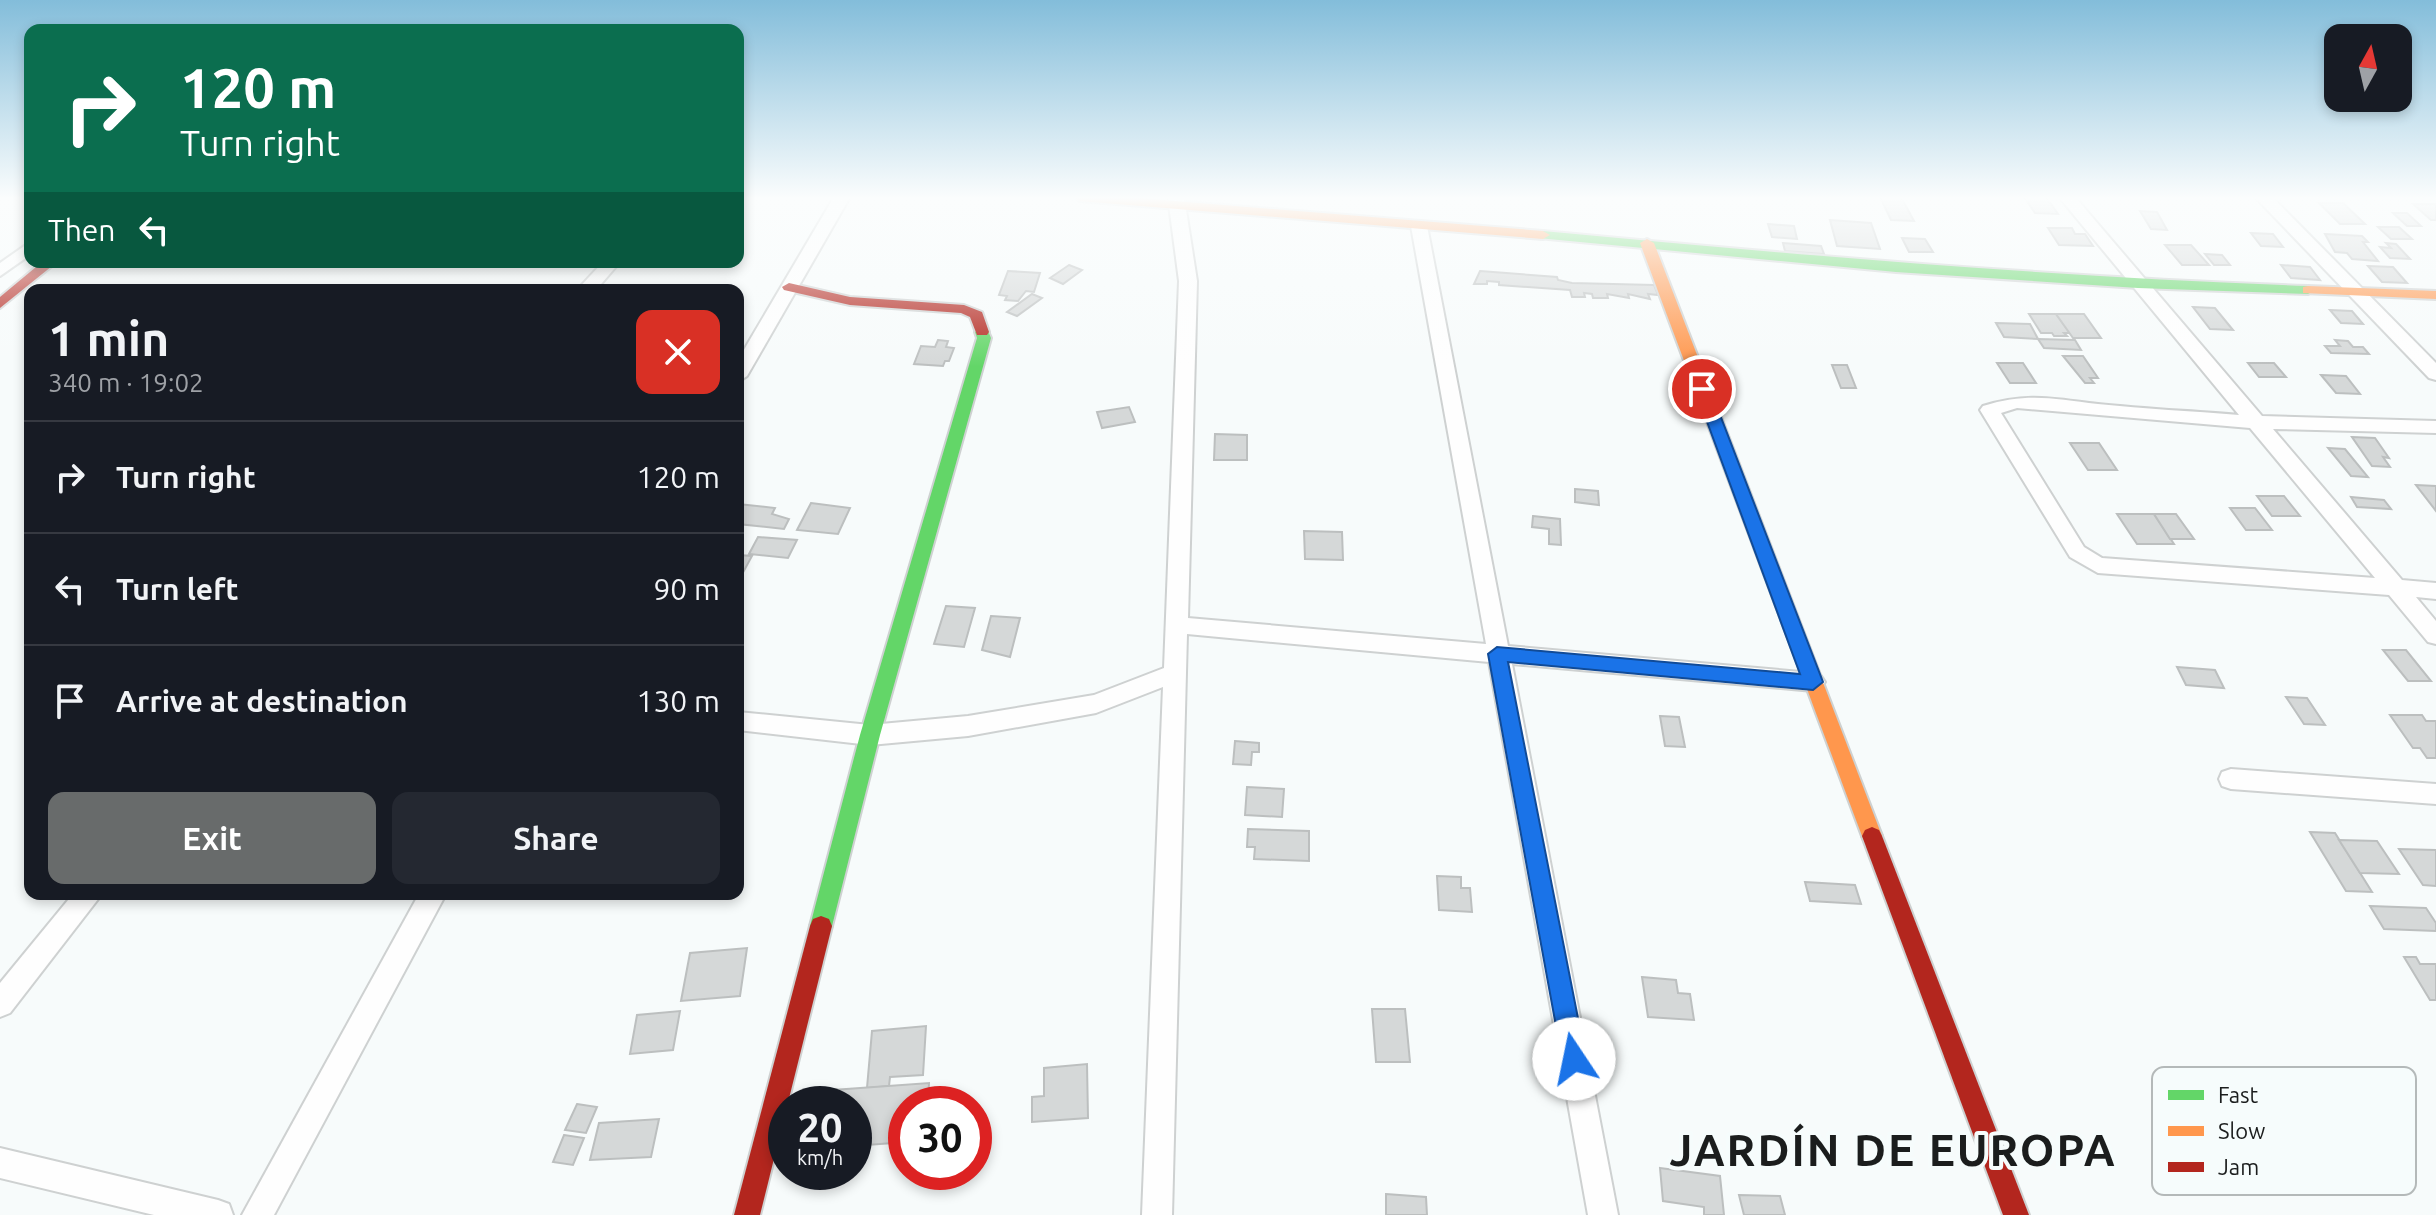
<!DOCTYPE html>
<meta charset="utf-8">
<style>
body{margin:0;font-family:Ubuntu,sans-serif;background:#242831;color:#f1f3f6;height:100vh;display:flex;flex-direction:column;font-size:30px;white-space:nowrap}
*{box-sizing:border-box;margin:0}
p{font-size:26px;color:#9ea1a6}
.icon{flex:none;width:44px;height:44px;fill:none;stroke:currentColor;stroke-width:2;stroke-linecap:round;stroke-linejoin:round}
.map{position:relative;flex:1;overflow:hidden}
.drawer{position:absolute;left:24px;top:284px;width:720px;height:616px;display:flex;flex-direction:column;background:#171b24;border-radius:16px;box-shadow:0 4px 12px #0003}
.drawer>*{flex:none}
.banner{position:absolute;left:24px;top:24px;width:720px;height:244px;border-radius:16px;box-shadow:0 4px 12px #0003;background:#0b6e4f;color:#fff;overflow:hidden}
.needle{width:52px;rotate:8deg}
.fabs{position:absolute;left:2324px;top:24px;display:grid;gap:16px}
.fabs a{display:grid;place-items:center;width:88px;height:88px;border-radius:16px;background:#171b24;box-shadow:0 4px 12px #0003;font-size:40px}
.speed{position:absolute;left:768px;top:1086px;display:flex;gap:16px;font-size:40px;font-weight:700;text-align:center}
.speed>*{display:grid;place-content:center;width:104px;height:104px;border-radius:50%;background:#171b24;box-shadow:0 4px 12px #0003;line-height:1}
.speed small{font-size:20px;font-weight:400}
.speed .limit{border:12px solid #d22;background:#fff;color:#111}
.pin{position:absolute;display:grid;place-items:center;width:68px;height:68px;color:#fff;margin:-34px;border:4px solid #fff;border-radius:50%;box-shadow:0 2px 8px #0007}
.me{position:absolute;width:88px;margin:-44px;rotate:349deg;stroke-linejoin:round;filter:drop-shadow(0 0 6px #0008)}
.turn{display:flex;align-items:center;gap:28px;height:168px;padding:0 24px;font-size:36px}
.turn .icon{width:104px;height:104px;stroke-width:2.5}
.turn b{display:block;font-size:56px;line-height:68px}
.then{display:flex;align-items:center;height:76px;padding:0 24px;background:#0003;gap:16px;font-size:30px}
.round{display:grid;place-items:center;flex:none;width:84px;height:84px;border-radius:16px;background:#242831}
.head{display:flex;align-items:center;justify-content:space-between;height:136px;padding:0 24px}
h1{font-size:48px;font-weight:600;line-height:60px}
.primary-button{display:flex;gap:16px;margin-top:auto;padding:16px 24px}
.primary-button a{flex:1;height:92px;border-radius:16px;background:#686b6b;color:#fff;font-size:32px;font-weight:600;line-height:92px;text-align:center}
.primary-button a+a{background:#242831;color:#f1f3f6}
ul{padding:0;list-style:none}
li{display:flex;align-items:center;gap:24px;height:112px;padding:0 24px;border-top:2px solid #363941}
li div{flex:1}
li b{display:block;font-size:30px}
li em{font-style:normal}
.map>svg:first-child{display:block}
.building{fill:#d5d8d8;stroke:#bcbfbf;stroke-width:2}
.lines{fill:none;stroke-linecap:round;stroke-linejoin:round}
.street-casing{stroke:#ced1d1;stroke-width:4}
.fast-casing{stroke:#ced1d1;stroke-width:4}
.slow-casing{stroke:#ced1d1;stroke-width:4}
.jam-casing{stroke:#ced1d1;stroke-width:4}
.street{fill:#fefefe;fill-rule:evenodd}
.fast{fill:#63d668;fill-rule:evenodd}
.slow{fill:#ff974d;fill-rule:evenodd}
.jam{fill:#b3261e;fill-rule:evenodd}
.route{fill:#1a73e8;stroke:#114b97;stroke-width:2}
.labels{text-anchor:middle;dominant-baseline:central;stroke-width:8;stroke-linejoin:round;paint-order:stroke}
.near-district-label{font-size:44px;font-weight:bold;letter-spacing:2px;fill:#1b1d1d;stroke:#f6fcfc}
.key{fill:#f6fcfc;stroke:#b4b9b9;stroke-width:2}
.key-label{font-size:22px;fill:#1b1d1d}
</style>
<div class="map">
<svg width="2436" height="1215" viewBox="0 0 2436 1215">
<rect width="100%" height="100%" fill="#f7fbfb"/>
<g class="building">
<path d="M1880,197h21l13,24 -23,-1z"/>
<path d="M2024,197h22l12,17 -23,-1z"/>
<path d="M2319,203h24l22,21h-25z"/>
<path d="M2413,204h23v16h-5z"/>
<path d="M2140,211l17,1 10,18 -16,-1z"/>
<path d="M2393,213h14l14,13h-14z"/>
<path d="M1830,220l41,3 9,26 -43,-3z"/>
<path d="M1768,224l26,2 3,13 -25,-2z"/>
<path d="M2378,227h21l13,12h-21z"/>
<path d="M2048,228h24l3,6h10l8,12 -34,-1z"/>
<path d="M2251,233l22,1 10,13 -22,-1z"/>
<path d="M2325,234l37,2 6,6h-5l15,19 -26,-2 -5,-6 -12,-1z"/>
<path d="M1902,238l23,1 8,13h-24z"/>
<path d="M1783,243l38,3 3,8 -39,-3z"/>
<path d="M2386,243l10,1 14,15 -20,-1 -10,-11 11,1z"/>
<path d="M2165,245h26l18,20h-27z"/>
<path d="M2205,254l17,1 8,10h-16z"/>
<path d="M1069,265l13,5 -19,14 -13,-6z"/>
<path d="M2281,265l29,2 10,13 -29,-2z"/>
<path d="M2368,266l25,1 14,16 -25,-1z"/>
<path d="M1008,271l32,2 -6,19 -8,-1 -8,10 -13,-1 2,-4 -8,-1z"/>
<path d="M1480,271l77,6 1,3 14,3 82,2 4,10 -10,-1 2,5 -22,-5 1,4 -22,-4 1,4h-15l-1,-4 -8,-1 1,4h-13l-2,-7 -71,-5v-3l-12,-1v3h-13z"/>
<path d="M1032,294l10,4 -25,18 -10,-4z"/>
<path d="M2193,307l22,1 18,22 -23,-1z"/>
<path d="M2330,310l22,1 11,13 -22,-1z"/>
<path d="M2029,314h27l14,19h-6l3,3h-13l-2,-3h-11z"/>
<path d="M2056,314h28l17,24h-28z"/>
<path d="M1996,323l34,1 8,15 -34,-2z"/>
<path d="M2038,339l37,1 6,10 -37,-2z"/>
<path d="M938,340l10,1 -2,6 8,1 -5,13h-4l-2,5 -29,-2 7,-18 14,1z"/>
<path d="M2335,340l13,1 5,6h10l6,7 -38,-1 -6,-7h15z"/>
<path d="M2063,356h20l15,22h-8l4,5h-9z"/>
<path d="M1997,363h26l13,20h-26z"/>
<path d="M2248,363h26l12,14h-27z"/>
<path d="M1832,365h15l9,23h-15z"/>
<path d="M2321,375l25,1 14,18 -24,-1z"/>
<path d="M1129,407l6,15 -33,6 -5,-16z"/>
<path d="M1215,434l32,1v25h-33z"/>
<path d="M2352,437l23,1 14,20 -6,-1 7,10 -18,-1z"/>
<path d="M2070,443h29l18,27h-29z"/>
<path d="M2328,448l17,1 23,28 -17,-1z"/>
<path d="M2416,485l20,1v25z"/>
<path d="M1575,489l23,2 1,14 -24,-3z"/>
<path d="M2257,496h27l16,20h-28z"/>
<path d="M2351,497l33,3 7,9 -34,-2z"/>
<path d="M811,503l39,5 -12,26 -41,-4z"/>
<path d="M738,504l37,4 -3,6 17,5 -5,10 -46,-5z"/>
<path d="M2230,508h25l17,22h-26z"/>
<path d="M2117,514h37l20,30h-37z"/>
<path d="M2154,514h22l18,25h-24z"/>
<path d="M1533,516l27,3 1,26 -12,-1v-15l-17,-2z"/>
<path d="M1304,531l38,1 1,28 -38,-1z"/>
<path d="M758,537l39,3 -9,18 -39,-4z"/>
<path d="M738,555l14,1 -12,22h-2z"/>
<path d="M946,606l29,2 -11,39 -30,-3z"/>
<path d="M991,616l29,2 -10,39 -28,-7z"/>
<path d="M2383,650h23l25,31h-23z"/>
<path d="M2177,667l38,3 9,18 -38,-3z"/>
<path d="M2286,697l21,1 18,27 -21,-1z"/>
<path d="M2390,715h32l4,6h10v37h-9l-7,-10h-7z"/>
<path d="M1660,716l19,1 6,30 -20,-1z"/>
<path d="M1235,741l24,2v9h-7l-1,13 -18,-1z"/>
<path d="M1247,787l37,2 -2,28 -37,-2z"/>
<path d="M1248,829l61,2v30l-55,-2 1,-12h-8z"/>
<path d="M2310,832l25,1 37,59 -26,-1z"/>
<path d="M2339,840l38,1 22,33 -39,-1z"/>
<path d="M2399,849l37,1v36l-13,-1z"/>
<path d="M1437,876l24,1v11h9l2,24 -33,-2z"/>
<path d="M1805,882l50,3 6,19 -51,-3z"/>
<path d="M2370,906l56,2 10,15v8l-52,-2z"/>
<path d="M747,948l-7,48 -59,5 9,-48z"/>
<path d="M2404,957h12l4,7h16v36h-6z"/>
<path d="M1642,977l34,3 2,13 12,1 4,26 -46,-3z"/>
<path d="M1372,1009h33l5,53h-34z"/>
<path d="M680,1011l-7,39 -43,4 7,-39z"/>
<path d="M926,1026l-3,49 -33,2 -1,9 -22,2 5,-57z"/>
<path d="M1087,1064l1,54 -56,4v-25l12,-1v-28z"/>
<path d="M929,1083l-1,21h-22v38l-52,4v-42h-23l2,-14z"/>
<path d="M577,1104l20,3 -11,26 -21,-3z"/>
<path d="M659,1119l-8,38 -61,3 9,-37z"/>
<path d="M564,1135l20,3 -11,27 -20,-3z"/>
<path d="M1660,1168l60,8 4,39h-20v-8l-41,-6z"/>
<path d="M1386,1194l40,3 1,18h-41z"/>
<path d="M1739,1195l41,1 5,19h-41z"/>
</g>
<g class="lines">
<defs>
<g id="street">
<path d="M834,197h16l-103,179 -9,6v-22z"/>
<path d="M1168,197h16l13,84 -9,337 298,26 -75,-418 8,-5 8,5 81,420 305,27 8,3 4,6 -4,6 -8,3 -301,-27 106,551h-30l-99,-553 -302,-28 -15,581h-30l21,-528 -67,26 -128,23 -98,9 -132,-15v-18l132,13 98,-9 126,-21 70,-27 15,-387z"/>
<path d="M2059,197h16l187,219 174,5v12l-163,-4 129,151 34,3v16l-20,-2 20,24v23l-8,-2 -39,-47 -291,-22 -28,-16 -90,-147 3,-4c45,-14 70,-7 115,-2 47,5 94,7 141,11zM2017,408l233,20 125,150 -273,-20 -18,-11 -83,-134z"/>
<path d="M2255,197h17l164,166v17l-7,-2z"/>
<path d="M30,242v13l-30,21v-13z"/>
<path d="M603,262h17l-24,28h-19z"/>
<path d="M2231,769l205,15v20l-205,-15 -9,-3 -3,-7 3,-7z"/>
<path d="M73,894h29l-92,119 -10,4v-34z"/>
<path d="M419,894h27l-172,321h-32z"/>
<path d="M0,1148l218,52 11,4 4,11h-79l-154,-37z"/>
</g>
<g id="fast">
<path d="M1543,231c255,24 509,46 765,55l7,4 -7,4 -170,-6 -242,-16 -358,-34v-6z"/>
<path d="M982,328l5,1 4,9 -111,397 -48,191 -3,7 -8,3 -8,-3 -3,-7 50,-191 117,-397 -2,-6z"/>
</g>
<g id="slow">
<path d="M1073,197h53l417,34 7,4 -7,4 -463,-38z"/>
<path d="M1647,239l7,4 228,593 -3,6 -7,3 -7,-3 -3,-6 -222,-593z"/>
<path d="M2308,286l128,5v8l-133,-6v-6z"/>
</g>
<g id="jam">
<path d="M42,262h15l-57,46v-11z"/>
<path d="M789,283l61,14 114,8 18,7 7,20 -2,3h-10l-7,-18 -9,-4 -111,-8 -66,-15 -2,-3z"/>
<path d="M1872,827l7,3 3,6 147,379h-26l-141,-379 3,-6z"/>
<path d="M821,916l8,3 3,7 -72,289h-26l76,-289 3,-7z"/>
</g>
</defs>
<use href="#street" class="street-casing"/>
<use href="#fast" class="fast-casing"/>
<use href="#slow" class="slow-casing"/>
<use href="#jam" class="jam-casing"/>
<use href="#street" class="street"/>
<use href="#fast" class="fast"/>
<use href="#slow" class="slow"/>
<use href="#jam" class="jam"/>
</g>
<linearGradient id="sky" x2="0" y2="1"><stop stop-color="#83bdda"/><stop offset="0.54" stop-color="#fbfdfd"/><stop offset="1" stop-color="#fbfdfd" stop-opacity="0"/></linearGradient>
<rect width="2436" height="367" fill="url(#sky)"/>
<path class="route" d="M1702,384l8,5 113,293 -10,8 -305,-28 78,397 -4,8 -8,4 -8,-4 -4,-8 -74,-405 9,-7 303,27 -105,-285z"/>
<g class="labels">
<g class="near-district-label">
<text x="1893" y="1149">JARDÍN DE EUROPA</text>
</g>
</g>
<rect x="2152" y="1067" width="264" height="128" rx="12" class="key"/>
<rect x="2168" y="1090" width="36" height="10" fill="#63d668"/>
<rect x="2168" y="1126" width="36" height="10" fill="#ff974d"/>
<rect x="2168" y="1162" width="36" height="10" fill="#b3261e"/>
<g class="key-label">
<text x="2218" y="1103">Fast</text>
<text x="2218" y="1139">Slow</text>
<text x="2218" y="1175">Jam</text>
</g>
</svg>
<div class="fabs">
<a><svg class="needle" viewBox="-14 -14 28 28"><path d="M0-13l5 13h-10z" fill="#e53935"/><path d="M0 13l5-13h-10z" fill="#9ea1a6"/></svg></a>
</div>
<div class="speed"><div>20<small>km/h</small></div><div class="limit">30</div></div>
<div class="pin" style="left:1702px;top:389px;background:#d93025"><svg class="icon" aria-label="arrive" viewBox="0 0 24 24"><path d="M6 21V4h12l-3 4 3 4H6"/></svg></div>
<svg class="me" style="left:1574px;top:1059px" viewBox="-20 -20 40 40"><circle r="19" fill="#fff"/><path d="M0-13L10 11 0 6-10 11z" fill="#1a73e8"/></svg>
<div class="banner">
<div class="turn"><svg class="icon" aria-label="right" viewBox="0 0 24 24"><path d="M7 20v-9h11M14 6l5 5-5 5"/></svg><div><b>120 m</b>Turn right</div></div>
<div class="then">Then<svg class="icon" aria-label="left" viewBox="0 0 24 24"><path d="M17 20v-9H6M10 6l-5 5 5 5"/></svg></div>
</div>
<section class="drawer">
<div class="head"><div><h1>1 min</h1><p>340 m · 19:02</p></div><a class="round" style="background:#d93025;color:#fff"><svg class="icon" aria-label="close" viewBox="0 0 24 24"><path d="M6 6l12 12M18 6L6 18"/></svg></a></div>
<ul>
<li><svg class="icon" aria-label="right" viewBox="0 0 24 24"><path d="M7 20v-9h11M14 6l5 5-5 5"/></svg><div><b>Turn right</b></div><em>120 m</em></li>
<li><svg class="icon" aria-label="left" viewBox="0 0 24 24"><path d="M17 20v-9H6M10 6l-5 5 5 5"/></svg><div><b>Turn left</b></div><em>90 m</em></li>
<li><svg class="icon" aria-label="arrive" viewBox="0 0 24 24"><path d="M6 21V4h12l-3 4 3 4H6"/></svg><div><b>Arrive at destination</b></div><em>130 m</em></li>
</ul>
<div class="primary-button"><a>Exit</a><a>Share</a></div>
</section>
</div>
